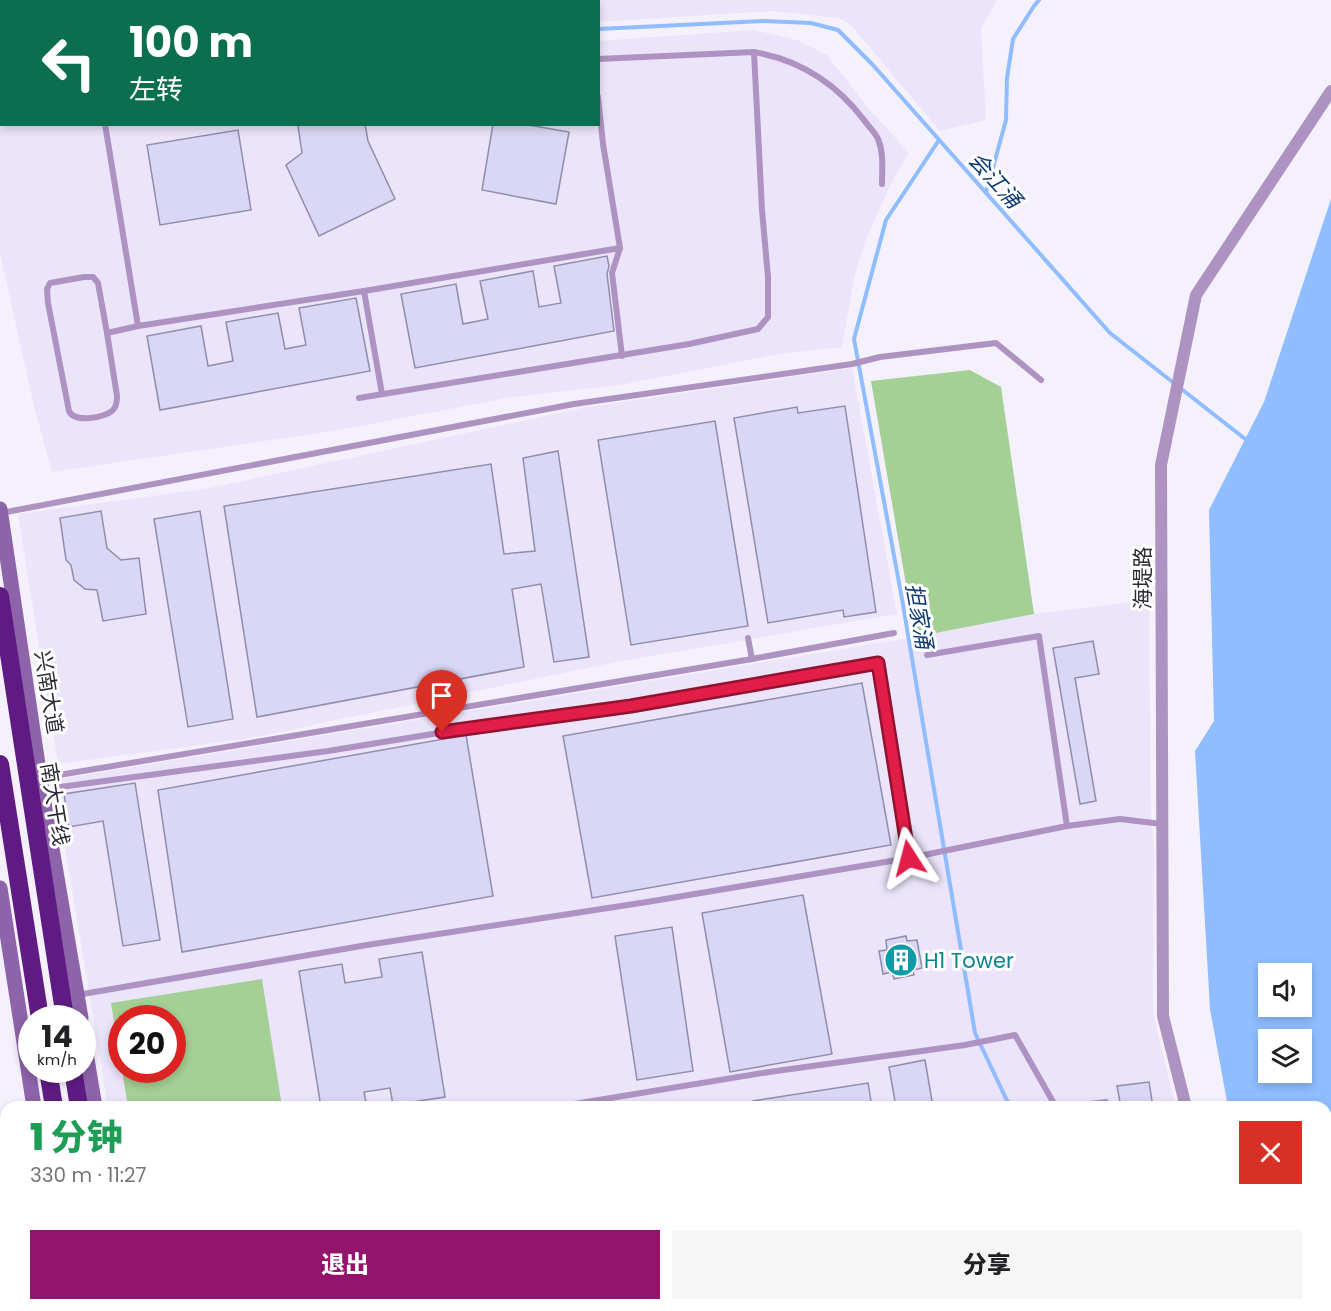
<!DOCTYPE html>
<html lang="zh">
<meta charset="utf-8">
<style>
body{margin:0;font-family:Poppins,"Noto Sans SC",sans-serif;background:#f6f6f6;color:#202124;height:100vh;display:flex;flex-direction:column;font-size:22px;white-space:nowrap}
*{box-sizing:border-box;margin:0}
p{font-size:20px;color:#757577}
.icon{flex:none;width:33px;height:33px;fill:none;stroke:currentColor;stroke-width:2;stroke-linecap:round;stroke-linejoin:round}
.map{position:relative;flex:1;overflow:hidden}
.sheet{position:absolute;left:0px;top:1101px;width:1332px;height:210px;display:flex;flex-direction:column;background:#fff;border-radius:18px 18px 0 0;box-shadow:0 3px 9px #0003}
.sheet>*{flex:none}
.guide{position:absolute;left:0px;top:0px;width:600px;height:126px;box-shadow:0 3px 9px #0003;background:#0b6e4f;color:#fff;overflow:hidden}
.buttons{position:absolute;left:1258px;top:963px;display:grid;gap:12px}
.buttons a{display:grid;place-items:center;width:54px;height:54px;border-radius:0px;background:#fff;box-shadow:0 3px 9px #0003;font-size:30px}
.speed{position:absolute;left:18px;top:1005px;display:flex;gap:12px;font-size:30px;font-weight:700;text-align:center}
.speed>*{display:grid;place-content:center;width:78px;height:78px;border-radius:50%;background:#fff;box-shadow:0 3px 9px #0003;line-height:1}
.speed small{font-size:15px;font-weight:400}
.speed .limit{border:9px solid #d22;background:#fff;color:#111}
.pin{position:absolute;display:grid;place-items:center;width:51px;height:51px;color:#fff;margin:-62px -26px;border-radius:50% 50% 50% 0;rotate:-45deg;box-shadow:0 0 6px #0007}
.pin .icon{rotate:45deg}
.me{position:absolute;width:66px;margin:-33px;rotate:351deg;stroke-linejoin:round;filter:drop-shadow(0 0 4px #0008)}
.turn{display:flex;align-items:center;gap:21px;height:126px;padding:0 30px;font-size:27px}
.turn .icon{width:78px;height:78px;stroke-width:2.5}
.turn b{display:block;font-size:42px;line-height:51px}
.round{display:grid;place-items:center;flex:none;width:63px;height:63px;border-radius:0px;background:#f6f6f6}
.headline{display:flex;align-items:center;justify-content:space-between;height:102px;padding:0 30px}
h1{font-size:36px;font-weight:800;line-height:45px;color:#1e9e55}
.action{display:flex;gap:12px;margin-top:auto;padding:12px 30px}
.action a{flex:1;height:69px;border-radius:0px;background:#94136d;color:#fff;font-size:24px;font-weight:800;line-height:69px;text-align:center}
.action a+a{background:#f6f6f6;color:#202124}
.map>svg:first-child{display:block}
.built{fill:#ebe4fb;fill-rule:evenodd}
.green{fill:#a4cf95}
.water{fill:#8fbdff;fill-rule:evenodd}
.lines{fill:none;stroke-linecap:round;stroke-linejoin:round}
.stream{stroke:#8fbdff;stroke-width:4}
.building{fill:#dad6f5;stroke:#908daa;stroke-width:1.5}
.lane{stroke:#ae93c2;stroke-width:6}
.street{stroke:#ae93c2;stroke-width:12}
.secondary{stroke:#8d63a9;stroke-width:15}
.highway{stroke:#5f1b83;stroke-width:18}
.route-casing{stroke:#92132f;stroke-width:15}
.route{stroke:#e11d48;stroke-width:10}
.labels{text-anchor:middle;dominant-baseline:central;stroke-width:6;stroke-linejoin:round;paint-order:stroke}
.street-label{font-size:21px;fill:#2d2a35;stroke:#fff}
.culture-label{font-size:21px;fill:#0d838f;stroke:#fff;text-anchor:start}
.water-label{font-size:22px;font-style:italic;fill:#0f3b73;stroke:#fff}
</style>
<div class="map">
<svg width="1331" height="1311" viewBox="0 0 1331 1311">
<rect width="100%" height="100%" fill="#f4f1fd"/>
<g class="built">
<path d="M0,0l285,1 -283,1v122h596l1,-83 154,-11 44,10 30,15 42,54 40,44 -15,24 -28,62 -12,39 -12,69 -63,7 -159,31 -107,12 -174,33 -287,42 -18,-66 -34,-153z"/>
<path d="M345,0h652l-16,28 5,92 -46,11 -89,-106 -12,-7 -67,-7 -173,11 -1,-20z"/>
<path d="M852,368l45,246 -276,47 -376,78 -187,25 -40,-250 187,-25 377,-81z"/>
<path d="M1149,600l2,214 3,38 -1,162 23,93h-1068l-54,-327 861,-143 119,-23zM122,1018h50v52h-50z"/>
<path d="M139,1305h1027l-34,6h-992z"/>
</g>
<g class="green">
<path d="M970,370l31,17 33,227 -119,23 -44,-256z"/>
<path d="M262,979l20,128h-154l-6,-37h50v-52h-50l-1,49 -10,-64z"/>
</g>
<path class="water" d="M1331,199v1112h-47l-1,-6h43v-198h-98l-18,-98 -15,-258 19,-30 -5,-211 55,-108zM1269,974h33v32h-33zM1269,1040h33v32h-33z"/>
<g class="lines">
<g class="stream">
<path d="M298,0v2"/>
<path d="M598,29l165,-8 48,2 27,7 34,34 238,269 139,109"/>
<path d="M0,76h2"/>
<path d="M939,140l-53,80 -32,119 48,260 73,434 35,74"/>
<path d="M986,193l20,-73 1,-42 6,-39 21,-33 5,-6"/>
<path d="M1100,1305l1,6"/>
</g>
</g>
<g class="building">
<path d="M304,124h61l3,17 27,58 -76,37 -33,-71 16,-12 -4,-27z"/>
<path d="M493,124h30l46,8 -13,72 -74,-14z"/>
<path d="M238,130l13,80 -91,15 -13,-80z"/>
<path d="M607,256l2,10 -2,8 7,57 -199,37 -14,-74 55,-10 7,40 25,-5 -8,-38 53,-10 6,36 22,-4 -7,-37z"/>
<path d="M356,298l14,73 -210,39 -13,-74 54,-10 7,40 25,-5 -7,-39 52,-9 7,36 21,-4 -7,-37z"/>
<path d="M845,406l31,206 -32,5 -1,-7 -75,13 -34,-205 63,-11 1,6z"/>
<path d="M715,421l33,205 -117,19 -33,-205z"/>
<path d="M558,451l31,206 -35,5 -13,-78 -29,5 12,78 -267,50 -33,-211 267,-42 13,90 31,-3 -12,-93z"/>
<path d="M101,511l6,37 14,12 18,-2 7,56 -43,7 -6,-31 -12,-1 -11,-9 -3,-15 -5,-5 -6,-42z"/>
<path d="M200,511l33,208 -45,8 -34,-208z"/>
<path d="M1093,641l6,33 -24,4 21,123 -16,3 -27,-156z"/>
<path d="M862,683l29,162 -299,53 -29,-162z"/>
<path d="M466,735l27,161 -311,56 -24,-162z"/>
<path d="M135,783l25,157 -37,6 -20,-125 -34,6 -5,-33z"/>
<path d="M803,895l29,159 -102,18 -28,-159z"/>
<path d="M672,927l21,144 -56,9 -22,-144z"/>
<path d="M906,936l1,5 10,-1 5,28 -9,2 1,5 -20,4 -2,-7 -9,2 -4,-23 8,-1 -1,-10z"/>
<path d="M422,952l23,145 -52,8 -3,-17 -26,4 3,15h-46l-22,-136 43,-7 3,19 37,-6 -3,-18z"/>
<path d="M925,1060l8,47h-37l-7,-40z"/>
<path d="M1149,1082l4,25h-32l-4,-21z"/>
<path d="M868,1083l4,24h-119v-6z"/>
</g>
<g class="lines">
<g class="lane">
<path d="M164,0v2"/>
<path d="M337,0v2"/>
<path d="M126,2l3,-2"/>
<path d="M538,2l23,-2"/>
<path d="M0,46h2"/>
<path d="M598,59l156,-7c46,8 82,31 110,68 4,6 11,12 14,19 6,14 4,30 4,45"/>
<path d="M0,105h2"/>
<path d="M105,124l33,202 226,-35 18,103"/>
<path d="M620,248l-8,25 10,83"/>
<path d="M364,291l256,-43 -17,-104 -5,-47"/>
<path d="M107,333l10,63c0,5 -1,11 -4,14 -8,8 -39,13 -44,1l-21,-108 -1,-14 3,-6 34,-6h9l5,6 9,50 31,-7"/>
<path d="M359,398l330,-54 69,-15 10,-12v-40l-6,-67 -8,-158"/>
<path d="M1,513l573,-109 278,-40 28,-7 116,-14 45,37"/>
<path d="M748,638l4,21"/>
<path d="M41,778l711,-119 142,-26"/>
<path d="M60,787l268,-36 160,-26 143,-19 247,-43 31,195 158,-32 -28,-190 -112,19"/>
<path d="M1067,826l53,-7 42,5"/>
<path d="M77,995l290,-50 280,-43 262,-44"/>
<path d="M556,1107l213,-35 196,-27 50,-10 41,72"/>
<path d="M1066,1107l40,-5 1,5"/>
<path d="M1048,1311l28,-6"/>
</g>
<g class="street">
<path d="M1186,1107l-23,-91 -2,-551 35,-170 135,-204"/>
<path d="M0,1159l6,-1"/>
<path d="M1237,1305l2,6"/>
</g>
<g class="secondary">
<path d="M0,509l40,269 41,240"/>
<path d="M0,888l34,219"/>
<path d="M82,1029l13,78"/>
<path d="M64,1305l1,6"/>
<path d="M125,1305l1,6"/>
</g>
<g class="highway">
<path d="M0,596l65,422"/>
<path d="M0,764l40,254"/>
<path d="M48,1070l6,37"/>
<path d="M73,1070l6,37"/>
<path d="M83,1305l1,6"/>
<path d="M109,1305l1,6"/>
</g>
</g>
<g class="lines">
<defs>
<path id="route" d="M442,732l189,-26 247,-43 31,195"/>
</defs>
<use href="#route" class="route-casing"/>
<use href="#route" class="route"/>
</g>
<defs>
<symbol id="building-disc" viewBox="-11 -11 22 22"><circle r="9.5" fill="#0f9aa8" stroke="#fff"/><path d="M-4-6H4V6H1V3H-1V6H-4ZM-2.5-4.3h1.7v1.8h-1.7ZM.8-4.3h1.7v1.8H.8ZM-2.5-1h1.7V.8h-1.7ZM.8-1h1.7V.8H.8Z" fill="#fff"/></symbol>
</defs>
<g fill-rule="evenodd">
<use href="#building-disc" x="882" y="941" width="38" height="38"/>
</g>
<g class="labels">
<g class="street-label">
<text transform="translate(1142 578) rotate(-90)">海堤路</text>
<text transform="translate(49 692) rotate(81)">兴南大道</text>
<text transform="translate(55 804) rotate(81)">南大干线</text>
</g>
<g class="culture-label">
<text x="924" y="960">H1 Tower</text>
</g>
<g class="water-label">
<text transform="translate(995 180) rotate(48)">会江涌</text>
<text transform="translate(919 616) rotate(80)">担家涌</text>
</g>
</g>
</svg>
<div class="buttons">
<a><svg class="icon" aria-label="sound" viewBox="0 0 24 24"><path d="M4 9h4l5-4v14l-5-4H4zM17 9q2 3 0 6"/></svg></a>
<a><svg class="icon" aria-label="layers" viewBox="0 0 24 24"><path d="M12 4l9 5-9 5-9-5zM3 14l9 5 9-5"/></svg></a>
</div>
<div class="speed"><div>14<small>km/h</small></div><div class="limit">20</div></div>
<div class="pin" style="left:442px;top:732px;background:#d93025"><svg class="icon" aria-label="arrive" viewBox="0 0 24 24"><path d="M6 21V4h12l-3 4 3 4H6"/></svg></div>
<svg class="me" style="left:909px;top:858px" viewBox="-20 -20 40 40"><path d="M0-17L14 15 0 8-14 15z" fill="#e11d48" stroke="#fff" stroke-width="4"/></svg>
<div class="guide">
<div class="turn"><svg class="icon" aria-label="left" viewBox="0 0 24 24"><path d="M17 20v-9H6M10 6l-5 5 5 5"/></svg><div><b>100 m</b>左转</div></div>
</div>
<section class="sheet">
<div class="headline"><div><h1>1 分钟</h1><p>330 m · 11:27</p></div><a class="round" style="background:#d93025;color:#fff"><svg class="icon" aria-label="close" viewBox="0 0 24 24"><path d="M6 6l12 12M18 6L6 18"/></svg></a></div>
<div class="action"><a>退出</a><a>分享</a></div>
</section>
</div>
